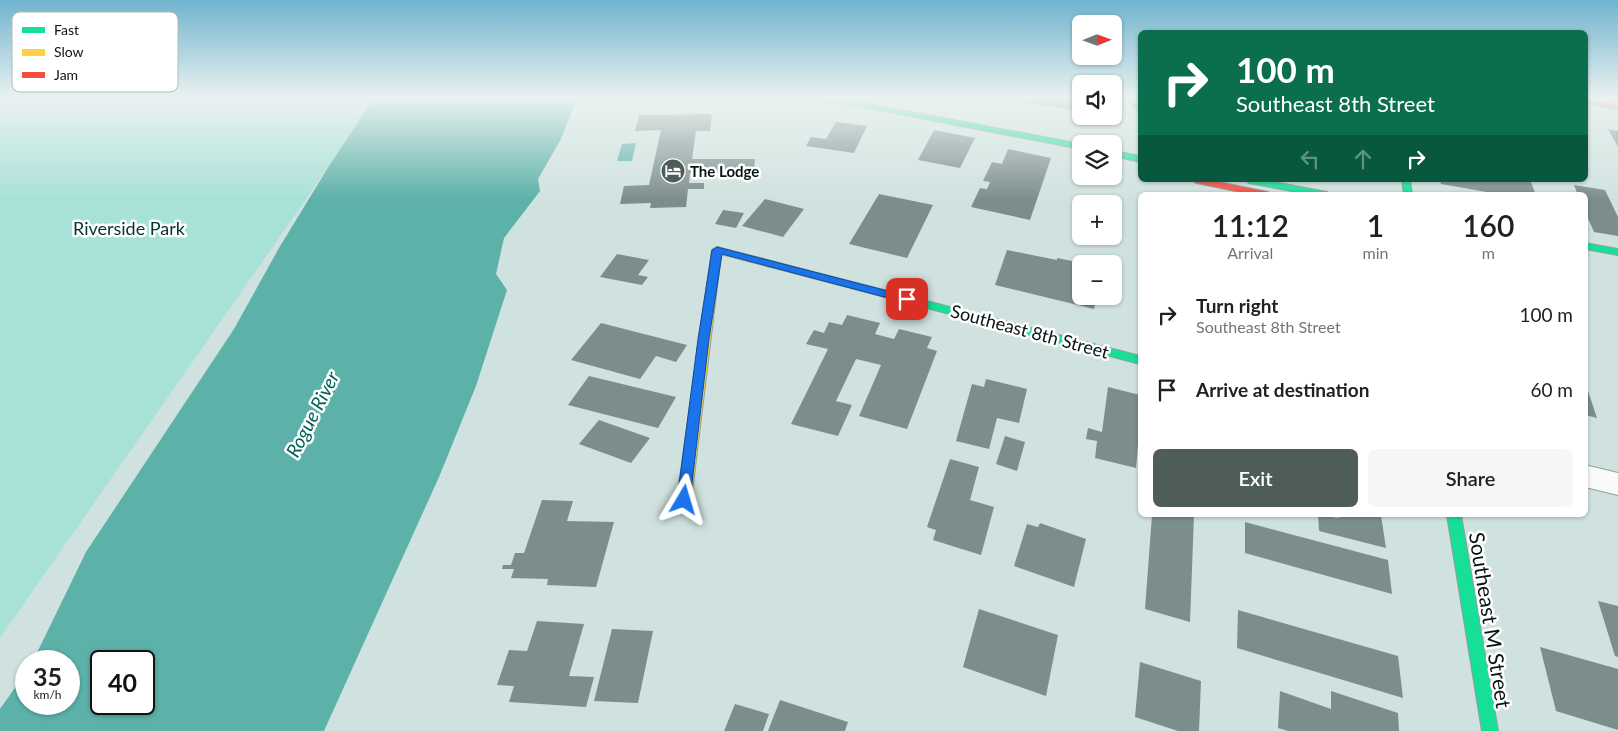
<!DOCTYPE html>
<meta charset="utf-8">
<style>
body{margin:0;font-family:Lato,sans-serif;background:#f6f6f6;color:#202124;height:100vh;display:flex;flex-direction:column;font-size:19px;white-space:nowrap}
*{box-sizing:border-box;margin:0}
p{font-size:16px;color:#757577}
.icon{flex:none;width:28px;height:28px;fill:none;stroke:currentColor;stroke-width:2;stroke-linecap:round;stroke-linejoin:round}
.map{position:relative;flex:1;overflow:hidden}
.sheet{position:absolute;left:1138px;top:192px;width:450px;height:325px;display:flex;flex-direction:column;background:#fff;border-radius:8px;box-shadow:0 1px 4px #0004}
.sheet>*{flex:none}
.hud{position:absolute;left:1138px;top:30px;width:450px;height:152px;border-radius:8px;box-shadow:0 1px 4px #0004;background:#0b6e4f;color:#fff;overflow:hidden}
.needle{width:32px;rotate:89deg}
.controls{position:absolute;left:1072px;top:15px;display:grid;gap:10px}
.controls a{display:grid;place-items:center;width:50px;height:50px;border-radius:8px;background:#fff;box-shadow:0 1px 4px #0004;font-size:25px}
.speed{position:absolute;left:15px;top:650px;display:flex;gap:10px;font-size:25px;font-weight:700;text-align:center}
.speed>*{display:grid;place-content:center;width:65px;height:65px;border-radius:50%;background:#fff;box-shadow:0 1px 4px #0004;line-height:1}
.speed small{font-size:12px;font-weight:400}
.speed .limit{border:2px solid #111;border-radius:8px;background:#fff;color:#111}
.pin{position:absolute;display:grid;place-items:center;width:42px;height:42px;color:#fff;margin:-21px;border-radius:10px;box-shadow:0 2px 8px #0006}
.me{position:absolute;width:55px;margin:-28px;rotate:7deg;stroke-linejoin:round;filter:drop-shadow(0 0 4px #0008)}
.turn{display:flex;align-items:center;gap:18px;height:105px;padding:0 15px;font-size:22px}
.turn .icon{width:65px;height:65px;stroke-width:2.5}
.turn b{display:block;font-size:35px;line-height:42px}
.lanes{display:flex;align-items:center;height:48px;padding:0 15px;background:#0003;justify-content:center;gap:25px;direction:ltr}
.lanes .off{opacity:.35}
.eta{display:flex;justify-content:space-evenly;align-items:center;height:85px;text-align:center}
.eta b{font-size:30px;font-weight:600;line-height:35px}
.action{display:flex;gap:10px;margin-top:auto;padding:10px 15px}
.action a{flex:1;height:58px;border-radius:8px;background:#4e5d5a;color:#fff;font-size:20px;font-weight:600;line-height:58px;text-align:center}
.action a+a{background:#f6f6f6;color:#202124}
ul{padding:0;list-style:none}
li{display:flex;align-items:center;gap:15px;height:75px;padding:0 15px}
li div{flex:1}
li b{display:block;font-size:19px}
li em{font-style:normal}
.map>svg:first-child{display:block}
.green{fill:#a8e1d8}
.water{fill:#5cb1a8;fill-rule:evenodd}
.building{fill:#7c8e8c}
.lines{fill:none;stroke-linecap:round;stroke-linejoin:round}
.street-casing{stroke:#919f9c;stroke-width:2}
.fast-casing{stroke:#919f9c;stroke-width:2}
.slow-casing{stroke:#919f9c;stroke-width:2}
.jam-casing{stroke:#919f9c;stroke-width:2}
.street{fill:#f8fbfa;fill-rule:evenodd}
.fast{fill:#16e098;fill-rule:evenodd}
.slow{fill:#ffcf43;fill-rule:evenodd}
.jam{fill:#f24e42;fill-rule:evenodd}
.route{fill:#1a73e8;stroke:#114b97}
.labels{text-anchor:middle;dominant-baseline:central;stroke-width:5;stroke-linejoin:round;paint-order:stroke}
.far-poi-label{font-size:15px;font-weight:bold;fill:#081513;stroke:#fff;text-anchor:start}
.park-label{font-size:18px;fill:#023631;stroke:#fff}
.street-label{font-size:18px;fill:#081513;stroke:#fff}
.water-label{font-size:19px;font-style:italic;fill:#006058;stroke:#fff}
.near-street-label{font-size:21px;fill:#081513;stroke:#fff}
.key{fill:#fff;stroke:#b5b9b8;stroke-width:1}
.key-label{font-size:14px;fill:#081513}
</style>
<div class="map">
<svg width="1618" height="731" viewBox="0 0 1618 731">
<rect width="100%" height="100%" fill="#d0e2df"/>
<path class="green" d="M0,98h374l-45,68 -329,472z"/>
<g class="water">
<path d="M374,98h203l-16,41 -23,40 2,12 -36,47 -8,36 11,16 -31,96 -37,91 -115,254h-324v-22l26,-37v32h43v-43h-36l53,-109 148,-223 45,-81 50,-82zM101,661h43v43h-43z"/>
<path d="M636,143l-4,18h-15l5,-17z"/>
</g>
<g class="building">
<path d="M997,98h84v13l-69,-10 -1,2 -15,-3z"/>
<path d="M1122,98h18v15z"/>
<path d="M712,114l-2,17h-14l-4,28h63l-1,13 -64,1 -1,10h15v6h-16l-2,18 -36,1 1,-5 -31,1 4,-18 25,-1 12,-55 -26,1 4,-16z"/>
<path d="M836,122l31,4 -13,27 -48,-7 5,-9 15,2z"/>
<path d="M1608,129l10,2v16z"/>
<path d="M934,130l41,8 -15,30 -42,-8z"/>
<path d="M1008,149l43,9 -21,62 -59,-13 9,-19 7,1 3,-7 -7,-1 9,-19 10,2z"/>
<path d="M1440,180h90l6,15h-32l-63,-11z"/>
<path d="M1574,185l31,5 13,27v19l-24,-4 -9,-21v-16h-7z"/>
<path d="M879,194l54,11 -26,53 -58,-14z"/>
<path d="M765,199l39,10 -21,28 -41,-11z"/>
<path d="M723,210l21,3 -8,15 -21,-4z"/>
<path d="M1007,250l50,10v-2l20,4 -1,4 5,1v29h16l-3,13 -99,-24z"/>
<path d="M617,254l32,6 -11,15 10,2 -6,8 -42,-8z"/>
<path d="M847,315l33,8 -5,11 19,5 5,-10 33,8 -5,11 10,3 -30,78 -48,-13 22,-51 -25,-6 -20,42 16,4 -14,31 -47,-12 37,-75 -22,-5 8,-14 10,3 5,-11 13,3z"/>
<path d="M601,323l86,22 -11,17 -20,-6 -16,23 -69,-19z"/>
<path d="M589,376l87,21 -18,31 -90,-23z"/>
<path d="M986,379l41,10 -8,34 -22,-5 -8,31 -33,-8 16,-57 12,3z"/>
<path d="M1585,382l12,36 -12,-3z"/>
<path d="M1108,387l32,8v26l-4,47 -41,-10 2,-17 -11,-2 2,-11 14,4z"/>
<path d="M599,420l51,18 -19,25 -52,-19z"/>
<path d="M1005,436l20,6 -8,29 -21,-7z"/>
<path d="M950,459l29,8 -9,33 24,7 -13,48 -48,-15 3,-10 -9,-3z"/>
<path d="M542,500l31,1 -6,20 47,1 -18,65 -49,-2 1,-6 -37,-1 3,-9h-12l1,-4h8l4,-12h9z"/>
<path d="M1152,515h42l-4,107 -45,-13z"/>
<path d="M1318,515l21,3v-3h42l5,33 -67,-17z"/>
<path d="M1245,522l143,38 4,34 -147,-41z"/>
<path d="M1040,523l46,16 -12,48 -60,-21 13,-42 11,3z"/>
<path d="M1598,601l20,5v51l-3,-1z"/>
<path d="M979,609l79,26 -12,61 -83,-29z"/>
<path d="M1238,610l160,46 5,42 -166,-50z"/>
<path d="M537,621l47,3 -15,52 25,1 -8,30 -77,-5 5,-16 -17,-1 12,-35 18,1z"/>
<path d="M612,629l41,2 -15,72 -44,-2z"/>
<path d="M1540,647l78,22v61l-62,-19z"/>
<path d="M1140,662l61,19 -2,50h-21l-43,-14z"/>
<path d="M1280,691l51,18v-18l67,22 1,18h-111l-10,-3z"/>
<path d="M780,700l68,22 -3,9h-77z"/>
<path d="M735,704l34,10 -6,17h-39z"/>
</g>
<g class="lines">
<defs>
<path id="street" d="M1585,465l33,8v22l-33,-8z"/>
<g id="fast">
<path d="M805,98h22l36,5 218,41v5l-218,-42 -54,-7z"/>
<path d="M1114,151l26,5v6l-26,-6z"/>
<path d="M1245,180h18l64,12 4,3h-18l-64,-12z"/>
<path d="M1402,180h8l2,15h-8z"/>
<path d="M1585,243l33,6v6l-33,-6z"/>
<path d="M771,261l369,95v8l-373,-98 -1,-2 1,-2z"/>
<path d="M1447,515h14l37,216h-16z"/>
</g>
<path id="slow" d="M717,247l58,15 1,2 -5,3 -50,-13 -30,246 -2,4 -5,1 -5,-1 -2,-4 35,-250z"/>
<g id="jam">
<path d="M1585,100l33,5v4l-33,-5z"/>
<path d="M1192,180h17l59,12 4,3h-17l-59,-12z"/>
</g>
</defs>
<use href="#street" class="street-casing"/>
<use href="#fast" class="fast-casing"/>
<use href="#slow" class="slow-casing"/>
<use href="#jam" class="jam-casing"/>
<use href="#street" class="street"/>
<use href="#fast" class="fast"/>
<use href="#slow" class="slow"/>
<use href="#jam" class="jam"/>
</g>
<linearGradient id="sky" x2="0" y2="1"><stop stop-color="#70b3ce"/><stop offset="0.49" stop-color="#eaf2f1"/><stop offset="1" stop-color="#eaf2f1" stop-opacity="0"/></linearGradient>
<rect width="1618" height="200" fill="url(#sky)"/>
<path class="route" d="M717,247l194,50 1,2 -5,4 -185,-49 -13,85 -19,161 -1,4 -5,1 -5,-1 -2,-4 21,-161 14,-89z"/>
<defs>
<symbol id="hotel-disc" viewBox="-11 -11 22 22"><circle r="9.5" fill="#4e5d5a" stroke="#fff"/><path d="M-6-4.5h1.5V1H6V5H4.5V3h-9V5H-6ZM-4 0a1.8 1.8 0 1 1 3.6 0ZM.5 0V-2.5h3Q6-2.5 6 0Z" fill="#fff"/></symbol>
</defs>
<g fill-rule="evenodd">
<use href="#hotel-disc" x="659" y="157" width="28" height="28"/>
</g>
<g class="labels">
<g class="far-poi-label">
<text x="690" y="171">The Lodge</text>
</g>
<g class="park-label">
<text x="129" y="228">Riverside Park</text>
</g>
<g class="street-label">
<text transform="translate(1030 331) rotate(15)">Southeast 8th Street</text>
</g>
<g class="water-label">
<text transform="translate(312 414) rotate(-63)">Rogue River</text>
</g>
<g class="near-street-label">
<text transform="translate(1491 620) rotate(81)">Southeast M Street</text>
</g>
</g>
<rect x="12" y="12" width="166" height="80" rx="8" class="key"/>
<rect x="22" y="27" width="23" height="6" fill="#16e098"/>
<rect x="22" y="49" width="23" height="7" fill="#ffcf43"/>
<rect x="22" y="72" width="23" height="6" fill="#f24e42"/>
<g class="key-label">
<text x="54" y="35">Fast</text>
<text x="54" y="57">Slow</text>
<text x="54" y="80">Jam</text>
</g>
</svg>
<div class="controls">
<a><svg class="needle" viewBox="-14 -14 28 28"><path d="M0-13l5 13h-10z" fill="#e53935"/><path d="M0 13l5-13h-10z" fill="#757577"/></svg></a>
<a><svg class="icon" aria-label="sound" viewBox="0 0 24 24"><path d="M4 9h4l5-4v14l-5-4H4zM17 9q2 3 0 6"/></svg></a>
<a><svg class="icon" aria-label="layers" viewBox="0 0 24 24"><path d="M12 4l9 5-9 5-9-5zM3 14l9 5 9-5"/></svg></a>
<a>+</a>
<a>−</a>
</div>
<div class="speed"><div>35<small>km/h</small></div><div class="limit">40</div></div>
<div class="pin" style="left:907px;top:299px;background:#d93025"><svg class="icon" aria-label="arrive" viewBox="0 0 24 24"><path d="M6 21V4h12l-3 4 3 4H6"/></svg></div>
<svg class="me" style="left:684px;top:500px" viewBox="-20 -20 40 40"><path d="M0-17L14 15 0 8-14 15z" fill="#1a73e8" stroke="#fff" stroke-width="4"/></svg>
<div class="hud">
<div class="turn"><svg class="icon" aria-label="right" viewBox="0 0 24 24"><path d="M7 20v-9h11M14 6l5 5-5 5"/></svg><div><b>100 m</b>Southeast 8th Street</div></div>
<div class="lanes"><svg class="icon off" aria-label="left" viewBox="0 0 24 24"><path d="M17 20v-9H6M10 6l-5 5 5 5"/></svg><svg class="icon off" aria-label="ahead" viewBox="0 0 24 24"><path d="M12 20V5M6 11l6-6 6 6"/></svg><svg class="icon" aria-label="right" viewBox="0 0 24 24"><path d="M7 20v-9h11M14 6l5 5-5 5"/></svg></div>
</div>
<section class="sheet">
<div class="eta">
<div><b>11:12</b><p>Arrival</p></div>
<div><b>1</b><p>min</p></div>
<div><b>160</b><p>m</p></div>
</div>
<ul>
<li><svg class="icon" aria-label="right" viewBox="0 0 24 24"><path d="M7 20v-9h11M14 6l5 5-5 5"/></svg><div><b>Turn right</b><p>Southeast 8th Street</p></div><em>100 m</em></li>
<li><svg class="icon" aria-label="arrive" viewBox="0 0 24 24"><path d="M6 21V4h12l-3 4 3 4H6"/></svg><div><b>Arrive at destination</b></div><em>60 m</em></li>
</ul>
<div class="action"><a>Exit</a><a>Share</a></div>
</section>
</div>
